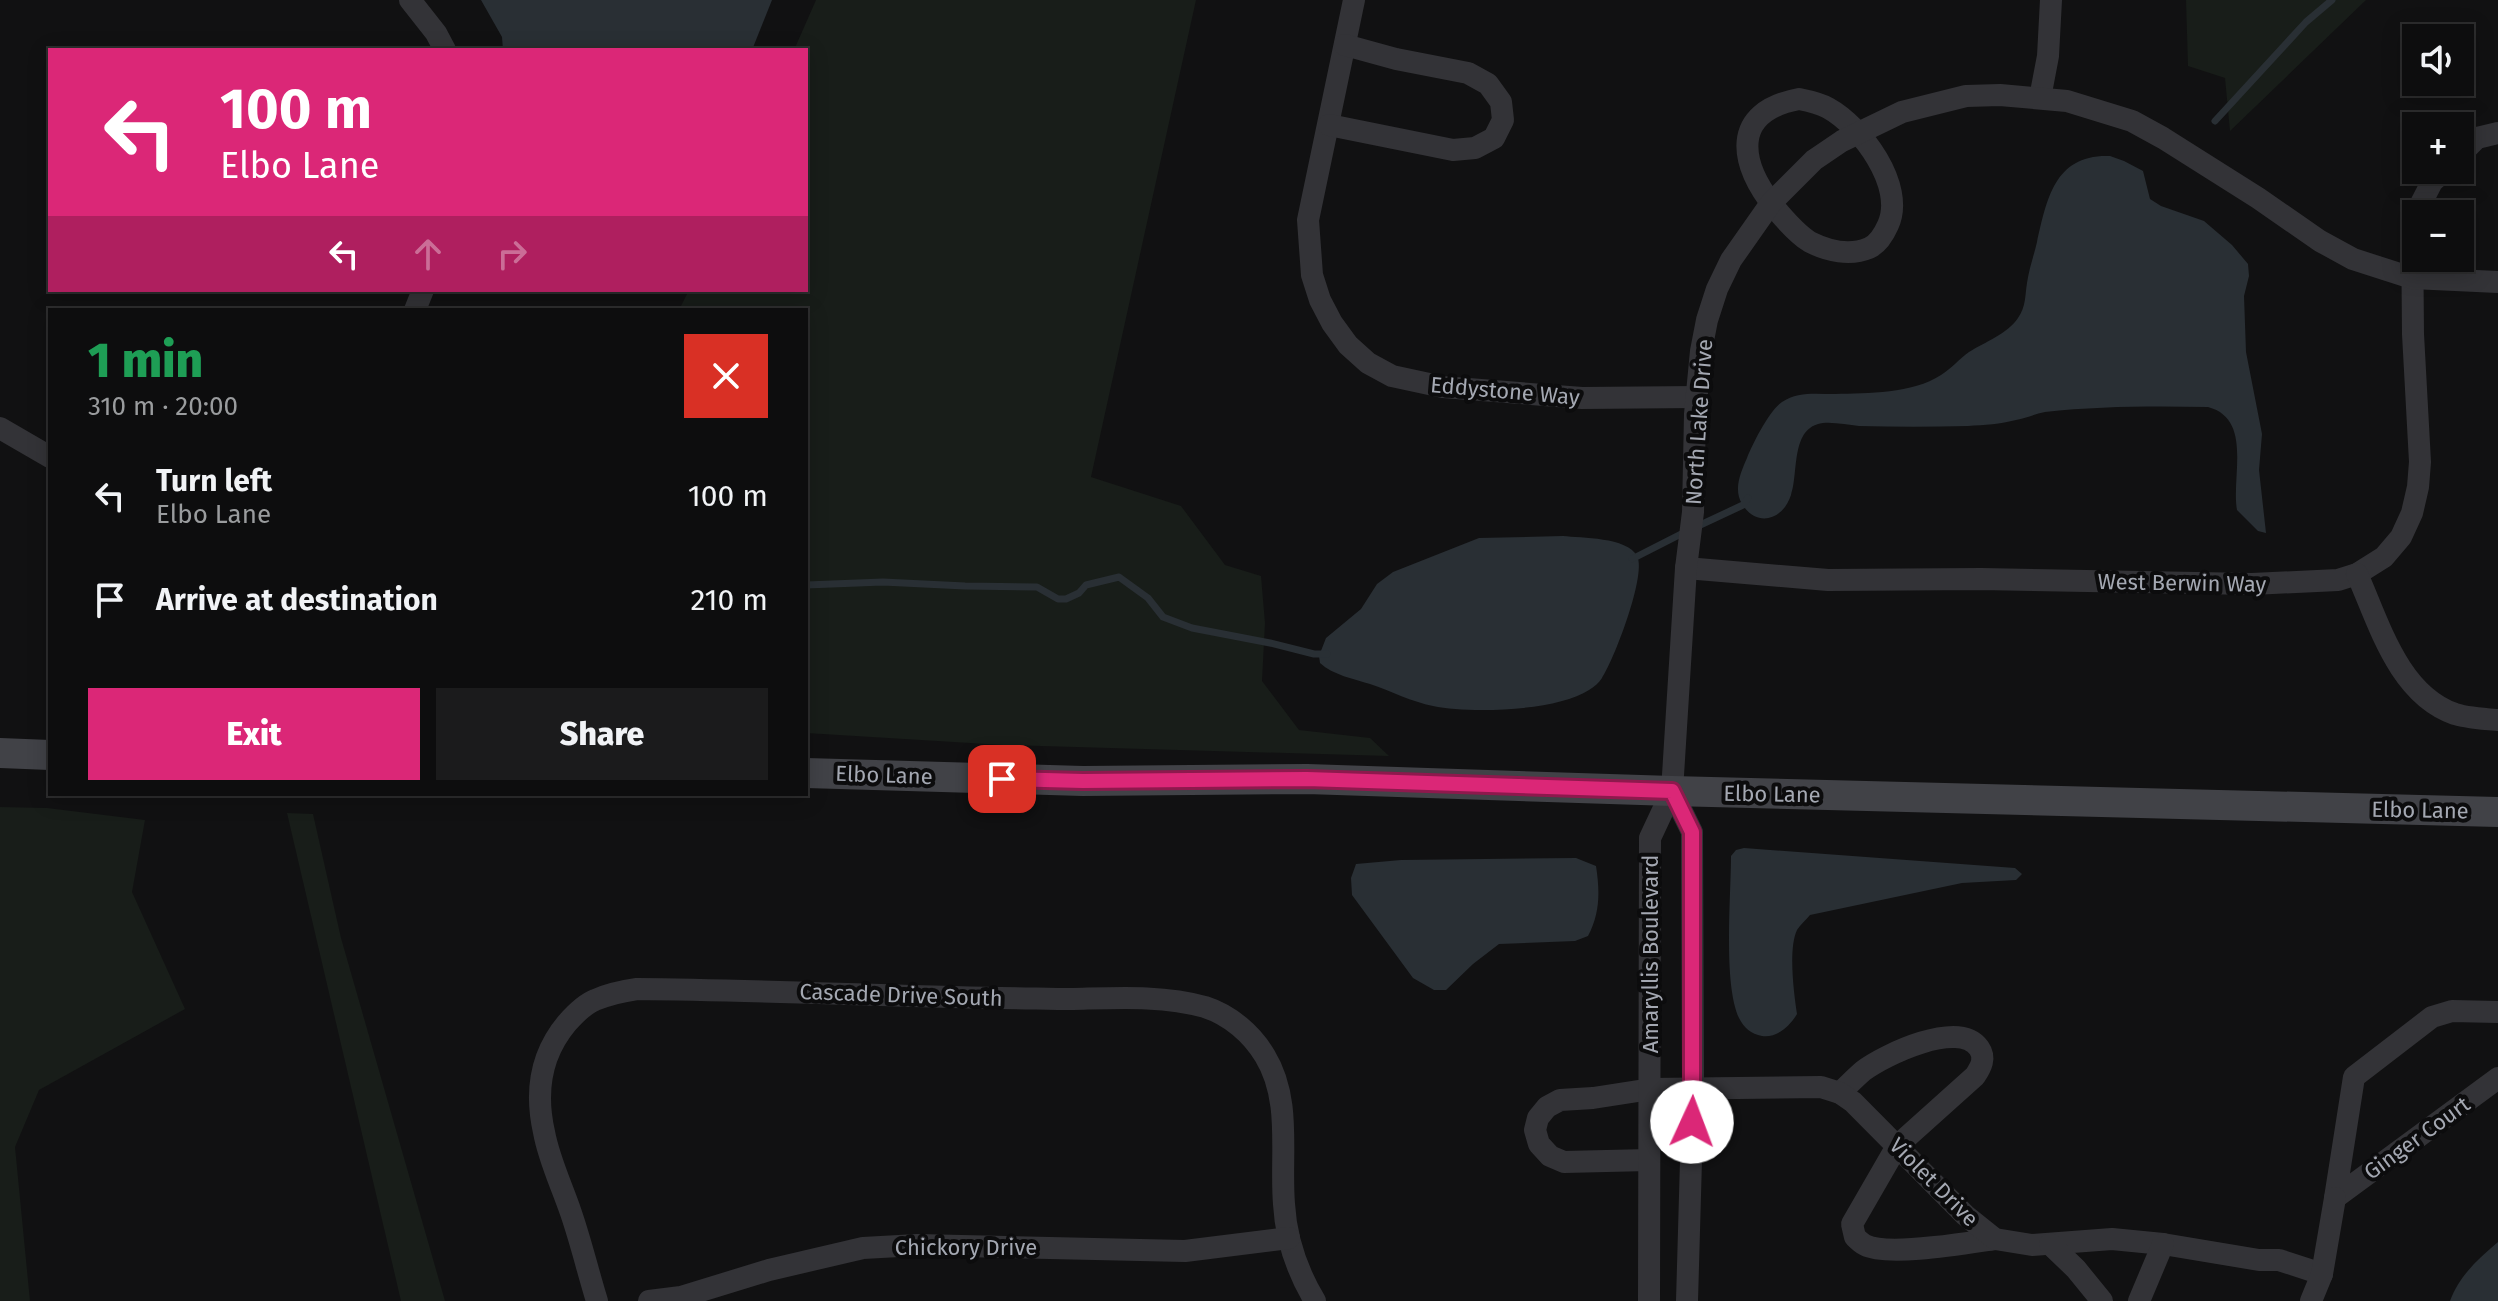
<!DOCTYPE html>
<meta charset="utf-8">
<style>
body{margin:0;font-family:"Fira Sans",sans-serif;background:#1b1b1c;color:#f1f3f6;height:100vh;display:flex;flex-direction:column;font-size:30px;white-space:nowrap}
*{box-sizing:border-box;margin:0}
p{font-size:26px;color:#9a9c9e}
.icon{flex:none;width:44px;height:44px;fill:none;stroke:currentColor;stroke-width:2;stroke-linecap:round;stroke-linejoin:round}
.map{position:relative;flex:1;overflow:hidden}
.details{position:absolute;left:48px;top:308px;width:760px;height:488px;display:flex;flex-direction:column;background:#0d0d0e;border-radius:0px;box-shadow:0 4px 20px #0003,0 0 0 2px #2d2d2e}
.details>*{flex:none}
.guide{position:absolute;left:48px;top:48px;width:760px;height:244px;border-radius:0px;box-shadow:0 4px 20px #0003,0 0 0 2px #2d2d2e;background:#db2777;color:#fff;overflow:hidden}
.fabs{position:absolute;left:2402px;top:24px;display:grid;gap:16px}
.fabs a{display:grid;place-items:center;width:72px;height:72px;border-radius:0px;background:#0d0d0e;box-shadow:0 4px 20px #0003,0 0 0 2px #2d2d2e;font-size:40px}
.pin{position:absolute;display:grid;place-items:center;width:68px;height:68px;color:#fff;margin:-34px;border-radius:16px;box-shadow:0 4px 12px #0006}
.me{position:absolute;width:88px;margin:-44px;rotate:2deg;stroke-linejoin:round;filter:drop-shadow(0 0 6px #0008)}
.turn{display:flex;align-items:center;gap:28px;height:168px;padding:0 40px;font-size:36px}
.turn .icon{width:104px;height:104px;stroke-width:2.5}
.turn b{display:block;font-size:56px;line-height:68px}
.lanes{display:flex;align-items:center;height:76px;padding:0 40px;background:#0003;justify-content:center;gap:40px;direction:ltr}
.lanes .off{opacity:.35}
.round{display:grid;place-items:center;flex:none;width:84px;height:84px;border-radius:0px;background:#1b1b1c}
.head{display:flex;align-items:center;justify-content:space-between;height:136px;padding:0 40px}
h1{font-size:48px;font-weight:800;line-height:60px;color:#1e9e55}
.button{display:flex;gap:16px;margin-top:auto;padding:16px 40px}
.button a{flex:1;height:92px;border-radius:0px;background:#db2777;color:#fff;font-size:32px;font-weight:800;line-height:92px;text-align:center}
.button a+a{background:#1b1b1c;color:#f1f3f6}
ul{padding:0;list-style:none}
li{display:flex;align-items:center;gap:24px;height:104px;padding:0 40px}
li div{flex:1}
li b{display:block;font-size:30px}
li em{font-style:normal}
.map>svg:first-child{display:block}
.green{fill:#181d19}
.water{fill:#292f34}
.lines{fill:none;stroke-linecap:round;stroke-linejoin:round}
.stream{stroke:#292f34;stroke-width:7}
.street{stroke:#333337;stroke-width:22}
.secondary{stroke:#414247;stroke-width:30}
.route-casing{stroke:#8e194d;stroke-width:20}
.route{stroke:#db2777;stroke-width:14}
.labels{text-anchor:middle;dominant-baseline:central;stroke-width:8;stroke-linejoin:round;paint-order:stroke}
.street-label{font-size:22px;fill:#a4a8b2;stroke:#0c0c0d}
</style>
<div class="map">
<svg width="2498" height="1301" viewBox="0 0 2498 1301">
<rect width="100%" height="100%" fill="#111112"/>
<g class="green">
<path d="M816,0h380l-105,477 90,29 44,59 36,11 4,47 -3,58 37,49 71,8 19,18 -386,-11 -197,-12v-423h-127l10,-20h117v-240h-12z"/>
<path d="M2186,0h180l-136,131 -5,-53 -37,-12z"/>
<path d="M0,807l47,1 98,12 -13,72 53,117 -146,81 -24,57 15,154h-30z"/>
<path d="M287,813l26,1 28,124 104,363h-44z"/>
</g>
<g class="water">
<path d="M481,0h291l-20,50h-249l-1,-13z"/>
<path d="M2110,156l14,5 19,10 7,28 11,7 43,15 28,24 16,19 1,12 -5,20 2,56 16,82 -3,36 7,63 -8,-2 -21,-21c-6,-33 16,-91 -29,-103 -53,-1 -110,-1 -163,5 -10,2 -19,6 -29,8 -15,4 -32,5 -48,6 -36,1 -73,1 -109,0 -11,-1 -24,-4 -36,-3 -33,4 -24,50 -32,72 -8,25 -34,33 -49,9 -9,-15 -1,-32 5,-46 6,-15 22,-47 35,-56 16,-11 35,-8 53,-8 33,-1 77,0 106,-19 10,-6 18,-16 28,-23 16,-10 38,-18 49,-34 8,-11 7,-23 9,-35 2,-14 7,-28 10,-41 10,-44 18,-88 73,-86z"/>
<path d="M1563,536c18,2 64,1 74,20 10,18 -23,104 -35,122 -3,5 -8,9 -13,12 -32,21 -118,24 -156,16 -21,-4 -42,-15 -63,-22 -16,-5 -37,-9 -50,-21l-1,-7 7,-18 35,-29 16,-25 16,-12 86,-34z"/>
<path d="M1744,848l271,20 7,6 -6,6 -54,3 -152,32c-4,5 -10,10 -13,15 -9,19 -3,64 0,84 -7,12 -20,24 -35,22 -11,-2 -18,-8 -23,-18 -16,-34 -8,-122 -8,-162l5,-6z"/>
<path d="M1576,858l20,8c4,26 4,47 -8,70l-13,5 -76,3 -26,20 -27,26h-12l-21,-12 -61,-83 -1,-17 5,-14 45,-4z"/>
<path d="M2498,1242v59h-48c9,-25 29,-43 48,-59z"/>
</g>
<g class="lines">
<g class="stream">
<path d="M2215,121l91,-99 26,-22"/>
<path d="M1696,527l47,-22 5,-7"/>
<path d="M1632,559l53,-27"/>
<path d="M806,585l77,-3 82,4 72,1 21,12h8l13,-6 7,-8 33,-8 29,21 15,19 29,11 78,15 44,11h13"/>
</g>
<g class="street">
<path d="M410,0l26,33 9,17"/>
<path d="M1354,0l-46,220 4,55 8,25 12,23 16,22 20,18 24,13 51,11 139,11 115,-1"/>
<path d="M2040,98l8,-42 3,-56"/>
<path d="M1799,99c10,2 20,4 29,9 33,18 78,78 60,117 -4,9 -10,19 -19,23 -19,8 -41,3 -59,-6 -13,-8 -25,-22 -35,-34 -36,-45 -45,-96 24,-109z"/>
<path d="M1329,125l124,25 22,-2 19,-10 9,-18 -2,-18 -13,-18 -20,-11 -72,-14 -51,-14"/>
<path d="M2460,155l17,-17 21,-5"/>
<path d="M415,310l8,-20"/>
<path d="M0,428l50,29"/>
<path d="M1686,568l142,12 153,-1 271,5 86,-4 19,-6 27,-17 17,-20 11,-24 6,-26 2,-25 -7,-128 -1,-113 20,-39 13,-12"/>
<path d="M2357,574c22,49 41,120 98,140 13,4 29,5 43,6"/>
<path d="M1672,791l20,41 1,258 -6,211"/>
<path d="M2498,1012l-46,-1 -20,6 -78,60 -19,121 163,-120"/>
<path d="M1840,1093c7,-7 15,-15 23,-22 21,-16 96,-52 116,-23 7,10 2,19 -4,28l-78,70 -45,78 3,13c3,3 6,6 10,8 23,12 102,-2 130,-6"/>
<path d="M1649,1160l-85,2 -14,-6 -11,-12 -4,-14 3,-12 9,-11 13,-7 33,-2 58,-9 170,-2 19,6 13,9 112,113 30,24 37,6 80,-6 51,5 96,16h20l43,14"/>
<path d="M2050,1244l26,25 26,32"/>
<path d="M597,1301c-9,-29 -16,-59 -26,-88 -9,-27 -22,-53 -27,-81 -9,-40 -3,-78 23,-109 8,-9 18,-19 28,-23 14,-6 28,-9 42,-11 121,1 242,7 363,9 24,0 49,1 73,1 43,-1 90,-4 132,8 25,8 47,27 60,49 27,44 15,99 19,148 2,35 13,67 31,97"/>
<path d="M649,1301l32,-4 88,-27 94,-22 54,-3 268,6 104,-13"/>
<path d="M1649,1301l1,-463 22,-47 14,-223 7,-56 2,-98 6,-63 6,-31 10,-31 14,-29 40,-57 43,-43 28,-19 60,-29 64,-16 34,-1 67,6 65,20 31,17 95,60 62,43 33,18 59,19 86,4"/>
<path d="M2139,1301l24,-57"/>
<path d="M2311,1301l11,-27 13,-76"/>
</g>
<g class="secondary">
<path d="M0,753l50,2"/>
<path d="M806,773l277,8 224,-2 365,12 826,21"/>
</g>
</g>
<g class="lines">
<defs>
<path id="route" d="M1002,779l81,2 224,-2 365,12 20,41v290"/>
</defs>
<use href="#route" class="route-casing"/>
<use href="#route" class="route"/>
</g>
<g class="labels">
<g class="street-label">
<text transform="translate(1505 391) rotate(5)">Eddystone Way</text>
<text transform="translate(1699 422) rotate(-86)">North Lake Drive</text>
<text transform="translate(2182 583) rotate(1)">West Berwin Way</text>
<text transform="translate(884 775) rotate(2)">Elbo Lane</text>
<text transform="translate(1772 794) rotate(1)">Elbo Lane</text>
<text transform="translate(2420 810) rotate(1)">Elbo Lane</text>
<text transform="translate(1650 954) rotate(-90)">Amaryllis Boulevard</text>
<text transform="translate(901 995) rotate(2)">Cascade Drive South</text>
<text transform="translate(2417 1138) rotate(-36)">Ginger Court</text>
<text transform="translate(1934 1182) rotate(45)">Violet Drive</text>
<text x="966" y="1247">Chickory Drive</text>
</g>
</g>
</svg>
<div class="fabs">
<a><svg class="icon" aria-label="sound" viewBox="0 0 24 24"><path d="M4 9h4l5-4v14l-5-4H4zM17 9q2 3 0 6"/></svg></a>
<a>+</a>
<a>−</a>
</div>
<div class="pin" style="left:1002px;top:779px;background:#d93025"><svg class="icon" aria-label="arrive" viewBox="0 0 24 24"><path d="M6 21V4h12l-3 4 3 4H6"/></svg></div>
<svg class="me" style="left:1692px;top:1122px" viewBox="-20 -20 40 40"><circle r="19" fill="#fff"/><path d="M0-13L10 11 0 6-10 11z" fill="#db2777"/></svg>
<div class="guide">
<div class="turn"><svg class="icon" aria-label="left" viewBox="0 0 24 24"><path d="M17 20v-9H6M10 6l-5 5 5 5"/></svg><div><b>100 m</b>Elbo Lane</div></div>
<div class="lanes"><svg class="icon" aria-label="left" viewBox="0 0 24 24"><path d="M17 20v-9H6M10 6l-5 5 5 5"/></svg><svg class="icon off" aria-label="ahead" viewBox="0 0 24 24"><path d="M12 20V5M6 11l6-6 6 6"/></svg><svg class="icon off" aria-label="right" viewBox="0 0 24 24"><path d="M7 20v-9h11M14 6l5 5-5 5"/></svg></div>
</div>
<section class="details">
<div class="head"><div><h1>1 min</h1><p>310 m · 20:00</p></div><a class="round" style="background:#d93025;color:#fff"><svg class="icon" aria-label="close" viewBox="0 0 24 24"><path d="M6 6l12 12M18 6L6 18"/></svg></a></div>
<ul>
<li><svg class="icon" aria-label="left" viewBox="0 0 24 24"><path d="M17 20v-9H6M10 6l-5 5 5 5"/></svg><div><b>Turn left</b><p>Elbo Lane</p></div><em>100 m</em></li>
<li><svg class="icon" aria-label="arrive" viewBox="0 0 24 24"><path d="M6 21V4h12l-3 4 3 4H6"/></svg><div><b>Arrive at destination</b></div><em>210 m</em></li>
</ul>
<div class="button"><a>Exit</a><a>Share</a></div>
</section>
</div>
